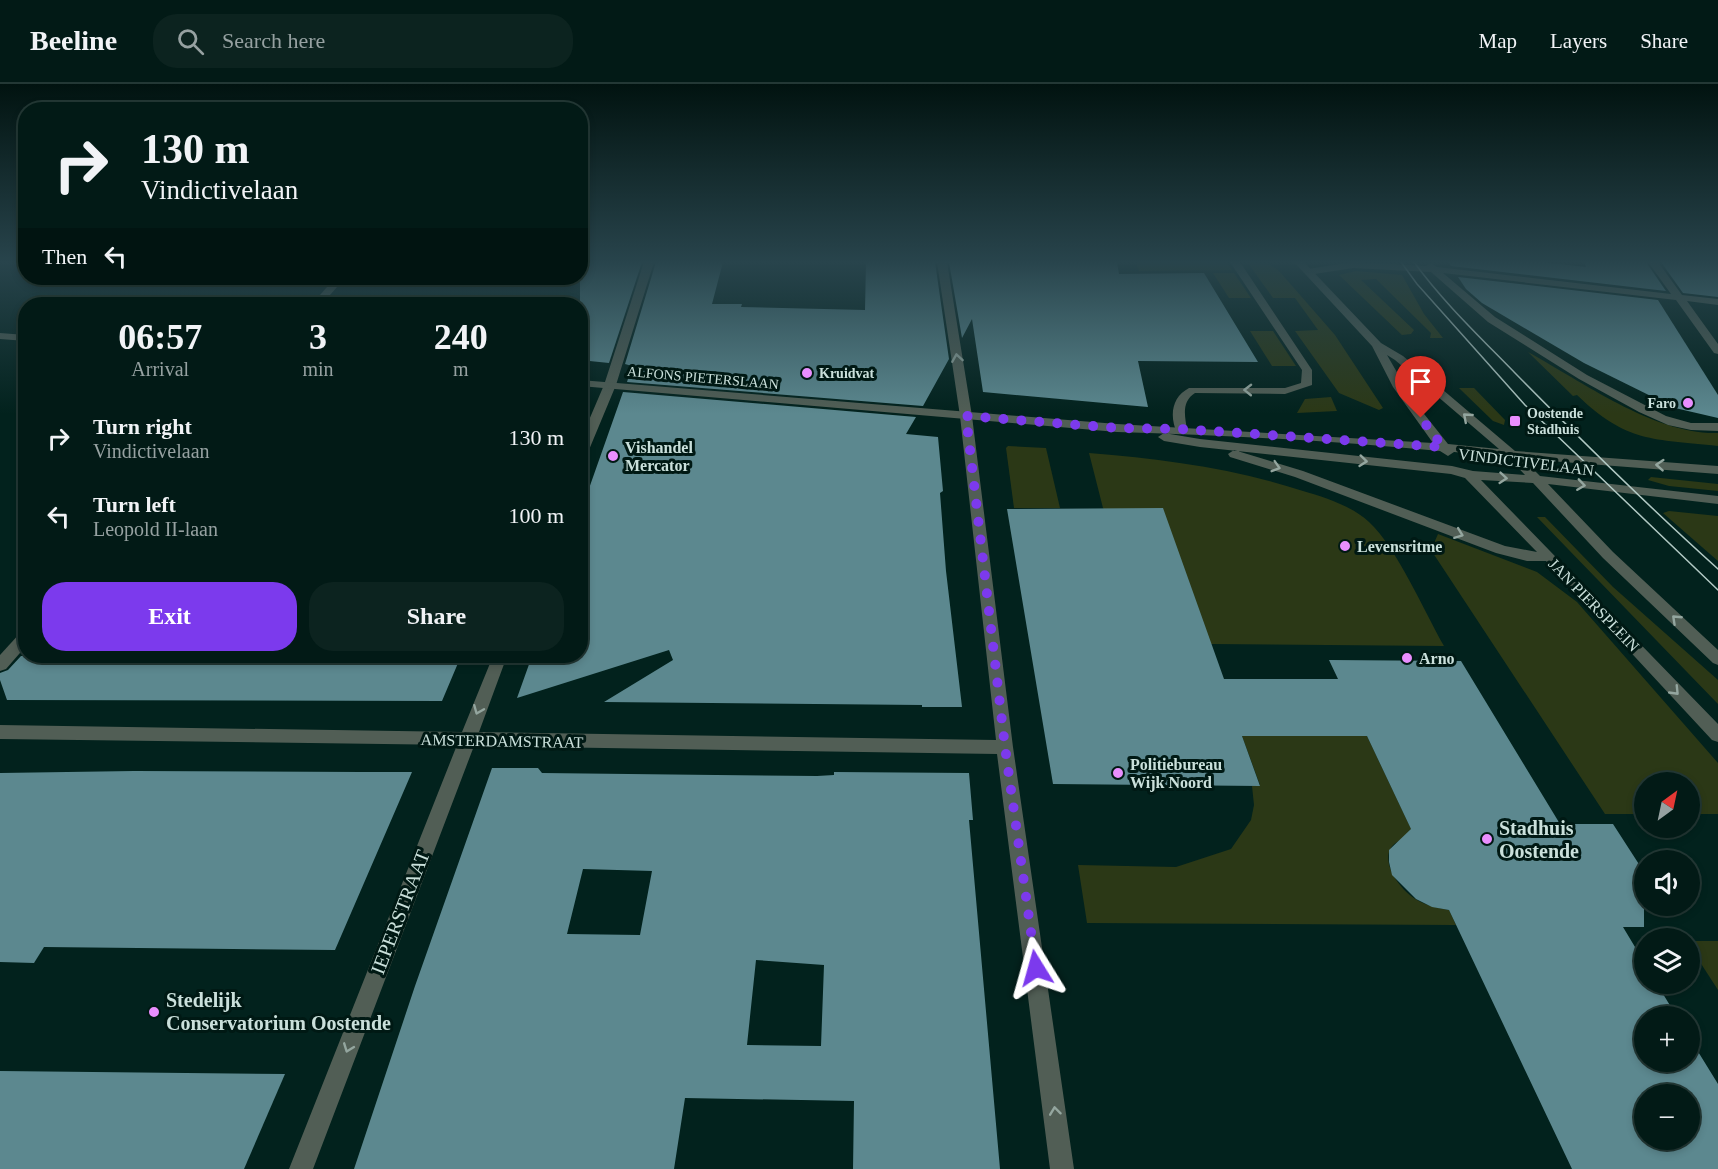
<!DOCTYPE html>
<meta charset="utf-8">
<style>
body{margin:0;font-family:"Times New Roman",serif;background:#0c231f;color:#f1f3f6;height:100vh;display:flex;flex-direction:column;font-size:22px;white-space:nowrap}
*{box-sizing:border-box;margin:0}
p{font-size:20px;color:#96a1a1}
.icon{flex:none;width:33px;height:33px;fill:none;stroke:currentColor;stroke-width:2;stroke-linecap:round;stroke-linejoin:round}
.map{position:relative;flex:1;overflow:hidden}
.panel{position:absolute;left:18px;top:213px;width:570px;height:366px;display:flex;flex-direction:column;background:#021a16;border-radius:24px;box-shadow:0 3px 9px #0003,0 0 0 2px #233835}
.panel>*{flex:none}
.hud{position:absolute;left:18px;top:18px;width:570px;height:183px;border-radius:24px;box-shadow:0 3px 9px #0003,0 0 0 2px #233835;background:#021a16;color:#f1f3f6;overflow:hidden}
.needle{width:39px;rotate:33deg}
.fabs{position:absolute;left:1634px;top:688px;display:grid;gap:12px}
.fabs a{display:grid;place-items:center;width:66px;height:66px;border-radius:50%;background:#021a16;box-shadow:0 3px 9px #0003,0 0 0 2px #233835;font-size:30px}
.pin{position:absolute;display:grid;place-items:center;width:51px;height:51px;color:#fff;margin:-62px -26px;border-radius:50% 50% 50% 0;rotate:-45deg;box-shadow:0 0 6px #0007}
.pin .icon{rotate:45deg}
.me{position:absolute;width:66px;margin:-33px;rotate:352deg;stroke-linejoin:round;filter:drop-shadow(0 0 4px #0008)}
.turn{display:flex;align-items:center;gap:21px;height:126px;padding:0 24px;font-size:27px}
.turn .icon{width:78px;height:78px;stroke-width:2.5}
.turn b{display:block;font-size:42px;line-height:51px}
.then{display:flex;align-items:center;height:57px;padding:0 24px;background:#0003;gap:12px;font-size:22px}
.eta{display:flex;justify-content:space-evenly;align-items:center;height:102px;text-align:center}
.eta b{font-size:36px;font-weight:800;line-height:42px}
.action{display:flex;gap:12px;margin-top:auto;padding:12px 24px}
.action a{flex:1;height:69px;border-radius:24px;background:#7c3aed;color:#fff;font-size:24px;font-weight:800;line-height:69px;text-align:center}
.action a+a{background:#0c231f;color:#f1f3f6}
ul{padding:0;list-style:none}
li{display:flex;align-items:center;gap:18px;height:78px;padding:0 24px}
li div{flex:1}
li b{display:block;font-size:22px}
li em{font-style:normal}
header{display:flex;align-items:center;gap:36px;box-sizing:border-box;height:84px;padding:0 30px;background:#021a16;border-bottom:2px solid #233835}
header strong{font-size:28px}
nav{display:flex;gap:33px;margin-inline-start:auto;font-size:21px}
.search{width:420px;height:54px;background:#0c231f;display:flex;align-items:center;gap:15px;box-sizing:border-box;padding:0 21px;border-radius:24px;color:#96a1a1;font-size:22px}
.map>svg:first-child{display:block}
.green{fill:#2b3816}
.building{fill:#5c888f;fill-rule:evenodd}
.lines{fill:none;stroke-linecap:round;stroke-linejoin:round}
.minor{fill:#515e55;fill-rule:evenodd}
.tertiary{fill:#515e55;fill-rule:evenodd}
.tram{stroke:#b2c9c4;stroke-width:1.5}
.oneway{stroke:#94a69f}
.route{stroke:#7c3aed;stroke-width:10;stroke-dasharray:0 18}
.poi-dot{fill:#e98efe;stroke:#001914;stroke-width:2}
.labels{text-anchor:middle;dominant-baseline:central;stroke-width:6;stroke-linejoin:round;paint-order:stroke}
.far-poi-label{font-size:14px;font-weight:bold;fill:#cae0db;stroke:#001914;text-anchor:start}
.far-street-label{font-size:14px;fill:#cae0db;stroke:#001914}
.poi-label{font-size:16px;font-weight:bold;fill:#cae0db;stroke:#001914;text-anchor:start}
.street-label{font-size:16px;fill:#cae0db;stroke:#001914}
.near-poi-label{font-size:20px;font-weight:bold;fill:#cae0db;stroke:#001914;text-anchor:start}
.near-street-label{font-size:20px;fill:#cae0db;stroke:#001914}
</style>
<header>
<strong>Beeline</strong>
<div class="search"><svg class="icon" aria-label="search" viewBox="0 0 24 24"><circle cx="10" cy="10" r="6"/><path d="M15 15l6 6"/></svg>Search here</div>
<nav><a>Map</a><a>Layers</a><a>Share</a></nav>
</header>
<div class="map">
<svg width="1718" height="1085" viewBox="0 0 1718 1085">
<rect width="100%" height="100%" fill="#02221d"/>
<g class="green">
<path d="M1136,178h91l5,8 -93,1z"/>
<path d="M1247,178c13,0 24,1 33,10l55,63 48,73 -4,2 -40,-17 -44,-62 23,-1 -23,-32h-22z"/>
<path d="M1356,187l46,4 22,39 19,24h-13l1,-5 -55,-54 -15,1 53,50 -3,4 -9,1 -63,-60z"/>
<path d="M1213,189h21l17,25h-22z"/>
<path d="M1250,247h23l23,35h-24z"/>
<path d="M1528,268c55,30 127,83 190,81v13c-65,-7 -91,-3 -141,-51l-4,1z"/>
<path d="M1459,304h15l31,32 -1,5 -11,-4z"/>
<path d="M1331,313l6,14 -40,2 8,-14z"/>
<path d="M1008,362l38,2 14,60h-46l-8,-60z"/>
<path d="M1089,369c73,6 144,15 214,38 21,6 49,15 66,31 28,26 55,89 75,124l-233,-2 -108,-136z"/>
<path d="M1651,393l67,7v7l-49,-5 -21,-6z"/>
<path d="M1669,427l49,5v45l-55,-48z"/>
<path d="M1537,433h8l68,70 105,93v24z"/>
<path d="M1438,450l99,38 40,30 141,161v51h-29v-31h-45v31h-39l-174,-264z"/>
<path d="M1242,652h125l48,101c-46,4 -24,47 2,63 10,6 21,8 32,10l7,15 -369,-2 -9,-58 98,2 55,-18 20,-29 3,-15 -2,-19 8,-1z"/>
<path d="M1689,857h29v49l-29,-45z"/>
</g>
<g class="building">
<path d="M580,178h62l-33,101 -29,-3z"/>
<path d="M656,178h67l-11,42h30l-1,3 124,3 1,-48h69l14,97 -26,47 -296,-24 5,-16 -7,-2z"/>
<path d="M949,178h168l2,12 85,-1 54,89 -120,-1 10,46 -165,-15 -11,-73 -10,19z"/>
<path d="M1448,178h94l44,5 -2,-5h62l20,29 -215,-25z"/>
<path d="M1661,178h57v35l-35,-4z"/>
<path d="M1458,193l200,23 60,95v23l-43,-10 -91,-45 -102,-60 -16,-14z"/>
<path d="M623,308l293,25 -10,17 32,3 5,54 -3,2 6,78 16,136h-40v-2l-318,-3 69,-42 -4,-10 -152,48 15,-42h48v-142z"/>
<path d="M1163,424l61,171h114l-9,-19 132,1 99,163h53l31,48v55h-21l21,35v22h13l20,33h-33v45h45v-25l29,47v85h-146l-123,-259 -17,-3 -16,-8 -24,-24 -3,-13v-12l22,-21 -44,-93h-125l18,50 -207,-2 -46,-275zM1644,1011h45v45h-45z"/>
<path d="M21,572h440l-19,45 -435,-1 -7,-20v-7l8,-3z"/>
<path d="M492,684h46l4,5 174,2 101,1 17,-1v-3l135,1 4,47h-4l31,349h-147l1,-68 -169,-3 -11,71h-320l61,-183zM583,785l69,2 -12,64 -73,-1zM756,876l68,5 -3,81 -74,-1z"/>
<path d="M134,687l227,1h51l-77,178 -291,-3 -10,16 -34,-1v-189z"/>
<path d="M0,987l285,3 -41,95h-244z"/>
</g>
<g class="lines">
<g class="minor">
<path d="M644,178h10l-38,123 -30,72 -6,4v-20l24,-56z"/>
<path d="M937,178h10l25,154 41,331 61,422h-24l-53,-415 -523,-8 -161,423h-24l168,-424 -457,-6v-14l462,7 31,-76h14l-28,76 517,8 -36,-324z"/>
<path d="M1230,178h10l72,108v15l-27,9 -90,-1c-14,9 -10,23 -8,37l-6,4 -4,-1c-8,-18 -5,-36 12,-45h96l16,-5 1,-13z"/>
<path d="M1353,178l73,4 5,-3 6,4 234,27 -23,-32h10l24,33 36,4v6l-31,-4 31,43v10l-4,-1 -38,-53 -233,-27 52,44 92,58 79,41 25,7h27v8l-27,-1 -23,-5 -29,-13 -60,-33 -91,-57 -57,-50 -78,-4 -45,7 -5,-3 5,-3z"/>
<path d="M335,194h10l-23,26h-10z"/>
<path d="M26,547v15l-20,23 -6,2v-16l21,-23z"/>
</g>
<g class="tertiary">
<path d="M1294,178h10l77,81 22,13 112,95 203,15v8l-195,-15 17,17 178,20v8l-170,-20 65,68 105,98v15l-5,-2 -110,-105 -70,-75 -52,-3 237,244v18l-6,-2 -166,-179h-19l-31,-8 -201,-76 -65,-20 -2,-3 6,-4 69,21 202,75 32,6 -72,-74 -14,-4 -251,-27 -36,-6 -6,-4 6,-4 36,6 252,27 21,5 52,4 -17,-18 -54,-5 -6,4 -8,-5c-107,-10 -215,-16 -323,-19l-537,-46v-6l537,44 316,19 -40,-56 -21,-41zM1387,271l8,5 104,89 -51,-5 -35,-44z"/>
<path d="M0,249l26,2v6l-26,-2z"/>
</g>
<g class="tram">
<path d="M1401,178l16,22 108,121 193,185"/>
<path d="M1414,178c29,40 66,75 101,111 66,67 133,133 203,196"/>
</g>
</g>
<defs><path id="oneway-chevron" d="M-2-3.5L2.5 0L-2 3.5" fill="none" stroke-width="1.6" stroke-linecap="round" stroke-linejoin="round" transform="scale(1.5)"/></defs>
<g class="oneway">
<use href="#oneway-chevron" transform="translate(957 274) rotate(-99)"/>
<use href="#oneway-chevron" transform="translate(1248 306) rotate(-179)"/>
<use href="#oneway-chevron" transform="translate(1467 333) rotate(-139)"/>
<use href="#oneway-chevron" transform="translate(1363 377) rotate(6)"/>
<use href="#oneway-chevron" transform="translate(1660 381) rotate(-176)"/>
<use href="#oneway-chevron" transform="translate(1276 383) rotate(17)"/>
<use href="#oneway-chevron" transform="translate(1503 394) rotate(5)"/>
<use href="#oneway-chevron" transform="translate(1581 401) rotate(8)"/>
<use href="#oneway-chevron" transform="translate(1459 450) rotate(21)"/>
<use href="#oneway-chevron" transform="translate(1676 535) rotate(-137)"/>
<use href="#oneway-chevron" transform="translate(1675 607) rotate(46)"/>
<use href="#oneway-chevron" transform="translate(478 626) rotate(112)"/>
<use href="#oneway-chevron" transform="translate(348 964) rotate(111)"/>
<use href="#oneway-chevron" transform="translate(1055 1027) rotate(-97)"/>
</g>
<linearGradient id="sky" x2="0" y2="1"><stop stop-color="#011310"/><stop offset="0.54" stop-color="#28444c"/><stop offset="1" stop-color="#28444c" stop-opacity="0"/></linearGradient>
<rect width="1718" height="330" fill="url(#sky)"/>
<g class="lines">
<path class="route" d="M1036,884l-31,-221 -39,-331 151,12 64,1 262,18 -22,-29"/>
</g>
<g class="poi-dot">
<circle cx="807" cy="289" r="6"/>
<circle cx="1688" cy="319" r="6"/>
<rect x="1509" y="331" width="12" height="12" rx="3"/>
<circle cx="613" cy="372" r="6"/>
<circle cx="1345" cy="462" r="6"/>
<circle cx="1407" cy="574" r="6"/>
<circle cx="1118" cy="689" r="6"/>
<circle cx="1487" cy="755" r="6"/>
<circle cx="154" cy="928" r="6"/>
</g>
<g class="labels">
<g class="far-poi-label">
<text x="819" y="289">Kruidvat</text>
<text x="1676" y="319" text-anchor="end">Faro</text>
<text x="1527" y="329">Oostende<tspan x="1527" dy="16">Stadhuis</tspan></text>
</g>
<g class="far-street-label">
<text transform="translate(703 294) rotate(5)">ALFONS PIETERSLAAN</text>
</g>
<g class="poi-label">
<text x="625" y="363">Vishandel<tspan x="625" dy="18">Mercator</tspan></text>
<text x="1357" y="462">Levensritme</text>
<text x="1419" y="574">Arno</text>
<text x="1130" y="680">Politiebureau<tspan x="1130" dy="18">Wijk Noord</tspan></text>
</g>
<g class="street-label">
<text transform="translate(1526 378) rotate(7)">VINDICTIVELAAN</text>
<text transform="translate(1594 521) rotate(46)">JAN PIERSPLEIN</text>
<text transform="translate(502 657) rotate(1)">AMSTERDAMSTRAAT</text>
</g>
<g class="near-poi-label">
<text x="1499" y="744">Stadhuis<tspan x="1499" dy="23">Oostende</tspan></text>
<text x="166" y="916">Stedelijk<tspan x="166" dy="23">Conservatorium Oostende</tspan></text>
</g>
<g class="near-street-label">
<text transform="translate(400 828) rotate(-69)">IEPERSTRAAT</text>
</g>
</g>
</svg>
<div class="fabs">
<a><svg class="needle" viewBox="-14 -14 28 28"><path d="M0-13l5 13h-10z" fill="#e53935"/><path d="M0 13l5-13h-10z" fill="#96a1a1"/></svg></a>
<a><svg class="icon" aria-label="sound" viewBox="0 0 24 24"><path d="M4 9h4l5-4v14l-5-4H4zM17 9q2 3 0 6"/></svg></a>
<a><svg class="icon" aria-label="layers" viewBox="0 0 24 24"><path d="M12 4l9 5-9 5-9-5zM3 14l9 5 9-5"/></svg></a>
<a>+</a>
<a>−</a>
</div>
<div class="pin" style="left:1421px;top:334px;background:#d93025"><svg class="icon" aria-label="arrive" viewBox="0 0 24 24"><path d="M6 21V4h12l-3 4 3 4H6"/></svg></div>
<svg class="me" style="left:1036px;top:884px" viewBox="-20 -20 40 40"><path d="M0-17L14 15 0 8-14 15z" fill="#7c3aed" stroke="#fff" stroke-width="4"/></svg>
<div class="hud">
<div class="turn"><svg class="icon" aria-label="right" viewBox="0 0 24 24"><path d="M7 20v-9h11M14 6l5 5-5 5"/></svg><div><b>130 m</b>Vindictivelaan</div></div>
<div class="then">Then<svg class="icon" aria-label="left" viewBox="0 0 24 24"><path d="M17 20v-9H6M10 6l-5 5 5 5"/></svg></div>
</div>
<section class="panel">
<div class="eta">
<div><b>06:57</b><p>Arrival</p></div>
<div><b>3</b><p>min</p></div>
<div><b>240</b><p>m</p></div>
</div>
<ul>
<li><svg class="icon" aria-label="right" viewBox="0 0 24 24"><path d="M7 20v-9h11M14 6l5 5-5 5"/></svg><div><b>Turn right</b><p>Vindictivelaan</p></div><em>130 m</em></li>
<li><svg class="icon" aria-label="left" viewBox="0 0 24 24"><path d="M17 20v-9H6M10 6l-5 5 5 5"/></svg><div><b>Turn left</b><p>Leopold II-laan</p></div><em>100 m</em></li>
</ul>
<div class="action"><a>Exit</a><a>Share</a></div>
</section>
</div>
